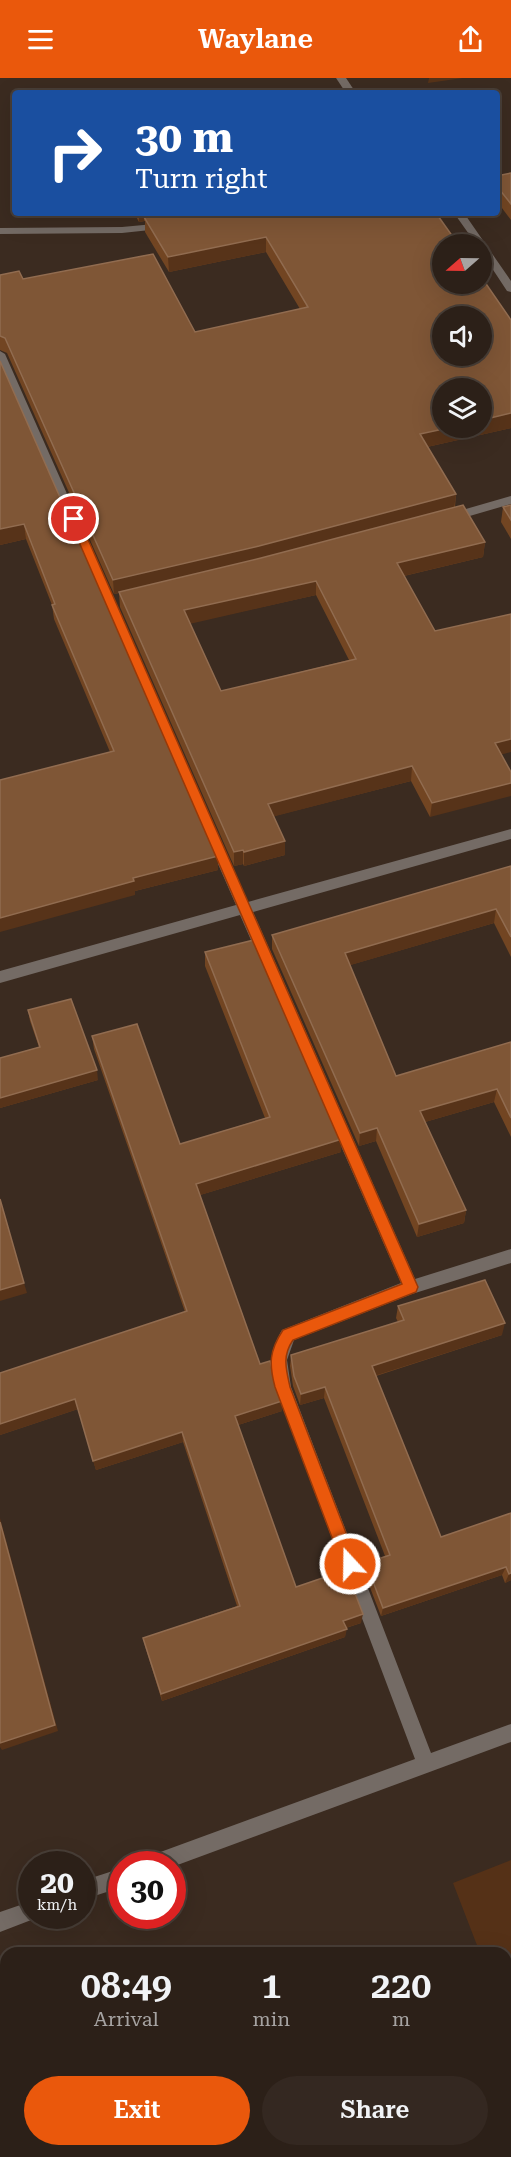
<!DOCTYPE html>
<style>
body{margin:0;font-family:"Roboto Serif",serif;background:#342821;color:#f1f3f6;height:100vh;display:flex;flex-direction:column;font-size:22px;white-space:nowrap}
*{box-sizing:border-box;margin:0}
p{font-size:20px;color:#a6a3a2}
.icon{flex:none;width:33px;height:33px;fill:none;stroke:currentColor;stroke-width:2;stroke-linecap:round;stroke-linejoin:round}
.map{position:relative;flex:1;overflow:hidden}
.sheet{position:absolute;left:0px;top:1869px;width:512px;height:210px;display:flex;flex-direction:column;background:#2c2018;border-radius:18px 18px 0 0;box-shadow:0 6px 24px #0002,0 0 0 2px #483e37}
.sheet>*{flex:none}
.banner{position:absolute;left:12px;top:12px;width:488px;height:126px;border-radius:6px;box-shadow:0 6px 24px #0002,0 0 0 2px #483e37;background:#1a4fa0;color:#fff;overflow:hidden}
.needle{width:39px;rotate:250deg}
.buttons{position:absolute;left:432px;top:156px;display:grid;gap:12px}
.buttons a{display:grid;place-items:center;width:60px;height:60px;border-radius:50%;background:#2c2018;box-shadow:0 6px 24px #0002,0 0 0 2px #483e37;font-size:30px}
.speed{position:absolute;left:18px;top:1773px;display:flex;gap:12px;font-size:30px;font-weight:700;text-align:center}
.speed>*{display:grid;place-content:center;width:78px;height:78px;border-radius:50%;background:#2c2018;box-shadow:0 6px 24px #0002,0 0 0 2px #483e37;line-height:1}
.speed small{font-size:15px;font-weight:400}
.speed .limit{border:9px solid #d22;background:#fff;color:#111}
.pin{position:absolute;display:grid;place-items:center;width:51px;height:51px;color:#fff;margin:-26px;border:3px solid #fff;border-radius:50%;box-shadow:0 2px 6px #0007}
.me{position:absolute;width:66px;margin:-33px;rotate:339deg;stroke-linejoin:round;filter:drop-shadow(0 0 4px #0008)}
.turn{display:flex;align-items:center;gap:21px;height:126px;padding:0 24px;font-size:27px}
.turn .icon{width:78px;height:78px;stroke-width:2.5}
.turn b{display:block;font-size:42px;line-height:51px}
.eta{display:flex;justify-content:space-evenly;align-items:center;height:102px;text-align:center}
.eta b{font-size:36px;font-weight:600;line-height:42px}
.cta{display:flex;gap:12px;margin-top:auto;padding:12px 24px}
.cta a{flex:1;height:69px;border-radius:36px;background:#ea580c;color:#fff;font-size:24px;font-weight:600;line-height:69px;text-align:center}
.cta a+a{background:#342821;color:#f1f3f6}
header{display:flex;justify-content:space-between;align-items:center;height:78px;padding:0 24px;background:#ea580c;color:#fff;font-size:27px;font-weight:600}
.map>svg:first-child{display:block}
.green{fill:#553117}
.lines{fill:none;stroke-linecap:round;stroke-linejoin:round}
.minor{fill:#746b65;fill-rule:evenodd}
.tertiary{fill:#746b65;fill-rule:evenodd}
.trunk{fill:#c6b2a6;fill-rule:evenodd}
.wall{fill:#724522;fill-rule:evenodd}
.shaded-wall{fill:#573319}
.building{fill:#7f5636;stroke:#916c50;stroke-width:1.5;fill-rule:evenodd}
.route{fill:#ea580c;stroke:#983908;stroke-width:1.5}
</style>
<header><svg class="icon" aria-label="menu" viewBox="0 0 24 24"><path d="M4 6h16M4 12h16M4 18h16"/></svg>Waylane<svg class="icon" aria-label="share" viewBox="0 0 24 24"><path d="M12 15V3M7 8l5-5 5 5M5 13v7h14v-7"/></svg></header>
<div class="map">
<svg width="511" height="2079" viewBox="0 0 511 2079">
<rect width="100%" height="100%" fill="#3b2b20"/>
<path class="green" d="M511,1782v176l-5,-14v-69h-26l-27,-70z"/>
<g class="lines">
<g class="minor">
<path d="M336,0h10l10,15h-10z"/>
<path d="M0,273l5,3 243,548 263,-73v10l-258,73 162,367 96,-30v14l-99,31 -118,46 -7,20 4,27 140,366 80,-29v18l-339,125v-3h-27l3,-7 7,-3 260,-95 -140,-372c-6,-22 -5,-37 7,-57l119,-47 -161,-368 -240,68v-12l236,-66 -236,-539z"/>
<path d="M511,418v8l-62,18 -6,-4 2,-3z"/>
<path d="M122,1790v19l-40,13v-19z"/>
<path d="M32,1823v15l7,1 -39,15v-20z"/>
</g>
<g class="tertiary">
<path d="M454,135h10l47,68v11l-4,-1 -25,-38v-9h-6z"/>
<path d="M165,145l4,1v4l-47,5 -122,1v-6l122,-1z"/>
</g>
<g class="trunk">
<path d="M0,1925l6,3v44l-6,-3z"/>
<path d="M15,2073h22l1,6h-22z"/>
</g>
</g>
<g class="wall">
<path d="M511,95v47l-15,-20v-24z"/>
<path d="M134,135h302l75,107v108l-84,19 29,47 -1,13 30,35 -2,15 -79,19 97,179 -71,62 -19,-36 -137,35 11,39 -41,11 -1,-2 -9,2 -114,-259 -1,-14 -5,1 -107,-241 -7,-3v-75l23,4 172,53 105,-23 -34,-57 -97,20 -24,-40v-11l-6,1zM316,517l33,65 -128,31 -31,-68z"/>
<path d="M0,283l218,509 -83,21v4l-25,-143 -56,-133 -2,-14 -26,-66 -26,6z"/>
<path d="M511,427v34l-10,-17 2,-15z"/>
<path d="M511,788v91l-17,-34 -144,42 46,111 115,-34v95l-17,-35 -69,20 41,88 -2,13 -47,14 -41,-96 -17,5 -87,-197v-14z"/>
<path d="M205,874l136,200 -141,43 60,169 22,37v10l-44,14 58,162 65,36 -15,5 -1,9 -183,64 -17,-55 -2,-8 94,-32 -54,-164 -87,28 -18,-61 -78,26v-62l185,-61 -91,-263 -2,-13 88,108 85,-26 -60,-152z"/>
<path d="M28,932l70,70 -98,28v-50l39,-11 -9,-26z"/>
<path d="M398,1228l104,29 -126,41 65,161 70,-24v67l-6,3 -3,-8 -121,41 -17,-44 2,-9 19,-7 -61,-158 -24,7 -7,-19 -3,-20 1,-11 107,-33 -2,-4z"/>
</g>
<g class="shaded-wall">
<path d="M429,0h34l-35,5z"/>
<path d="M139,135h63l-58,4v4l-5,1z"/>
<path d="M266,159v15l-97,20 -1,-15z"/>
<path d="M511,335v15l-93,21 2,-15 28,-6h34v-8z"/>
<path d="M456,416l-2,15 -195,52 -145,33 -1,-14z"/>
<path d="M24,446l2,15 -26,6v-16z"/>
<path d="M485,464l-2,15 -88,21 2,-15z"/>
<path d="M316,503v14l-131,30 -1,-15z"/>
<path d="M511,661v13l-19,5 3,-14z"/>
<path d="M412,688l-1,15 -143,37v-14z"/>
<path d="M511,705v13l-81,21 2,-14z"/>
<path d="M285,763v14l-41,11v-14z"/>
<path d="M243,772v14l-9,2v-14z"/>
<path d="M218,778v14l-83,21v4l-135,37v-14l133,-40z"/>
<path d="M496,831l-2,14 -150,44 1,-14z"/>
<path d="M97,992l1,10 -98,28v-10z"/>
<path d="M497,1011l-3,13 -76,22 2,-13z"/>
<path d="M377,1050l-1,13 -17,5 1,-13z"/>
<path d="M342,1061l-1,13 -144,44 -1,-12z"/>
<path d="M466,1132l-2,13 -47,14 2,-13z"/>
<path d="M24,1205l3,10 -27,8v-11z"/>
<path d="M505,1245l-3,12 -131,42 1,-11z"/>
<path d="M325,1309l-1,11 -24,7 1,-11z"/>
<path d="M75,1321l3,10 -78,26v-11z"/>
<path d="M282,1323v10l-47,15v-10z"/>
<path d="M182,1354l1,10 -87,28 -3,-9z"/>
<path d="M0,1440l58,213 -56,19 -2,-3z"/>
<path d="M506,1489l-4,8 -121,41 2,-8z"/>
<path d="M511,1495v7l-6,3 4,-9z"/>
<path d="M363,1536l-2,9 -19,6 1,-8z"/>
<path d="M347,1551l-2,8 -183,64 -1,-7z"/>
</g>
<g class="building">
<path d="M511,95v31l-15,-19v-9z"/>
<path d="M170,135h266l22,31h-16v40h40v-6l29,42v93l-29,7v-32h-40v40h6l-28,6 36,60 -197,52 -146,34 -108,-242 -5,-2v-61l19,-4 4,8 130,-25 42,78 113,-25 -42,-70 -98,20 -24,-40zM442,238h40v40h-40z"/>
<path d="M0,283l218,495 -85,22 1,3 -134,37v-138l114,-29 -62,-146 3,-1 -31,-80 -24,5z"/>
<path d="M463,427l22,37 -88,21 38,68 76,-17v125l-16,4 16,29v11l-79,20 -20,-37 -144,38 17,37 -41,11 -1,-2 -9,2 -115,-260 142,-34zM316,503l40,78 -135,32 -37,-81z"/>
<path d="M511,427v15l-8,-13z"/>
<path d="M511,788v71l-15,-28 -151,44 51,123 115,-34v76l-14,-29 -77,22 46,99 -47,14 -42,-96 -17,5 -88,-198z"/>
<path d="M254,862l88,199 -146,45 64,180 10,-3 12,40 -47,15 61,171 50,-17 17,44 -20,7 4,8 -186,65 -18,-56 97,-32 -58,-174 -89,29 -18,-62 -75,25v-51l187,-62 -95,-275 45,-12 43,120 90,-27 -65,-165z"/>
<path d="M71,921l26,71 -97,28v-40l40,-11 -12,-37z"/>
<path d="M0,1121l24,84 -24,7z"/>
<path d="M485,1202l20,43 -133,43 69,171 70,-24v60l-2,1 -3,-7 -123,41 -17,-45 24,-8 -65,-168 -24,7 -7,-18 -3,-21 113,-35 -6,-14z"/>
<path d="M0,1444l55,203 -55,18z"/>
</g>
<path class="route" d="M74,438l5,3 339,768 -2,5 -123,48c-11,16 -7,29 -3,47l68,177 -2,6 -6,2 -5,-2 -3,-6 -67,-177c-6,-23 -6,-36 8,-57l119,-46 -333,-765z"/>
</svg>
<div class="buttons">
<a><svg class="needle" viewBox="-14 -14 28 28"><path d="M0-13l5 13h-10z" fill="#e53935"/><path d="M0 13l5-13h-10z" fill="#a6a3a2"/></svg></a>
<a><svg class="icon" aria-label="sound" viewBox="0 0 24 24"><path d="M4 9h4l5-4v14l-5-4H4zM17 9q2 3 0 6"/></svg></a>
<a><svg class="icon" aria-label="layers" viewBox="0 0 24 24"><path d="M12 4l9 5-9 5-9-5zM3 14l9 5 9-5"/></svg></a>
</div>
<div class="speed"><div>20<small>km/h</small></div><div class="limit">30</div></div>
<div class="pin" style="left:74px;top:441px;background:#d93025"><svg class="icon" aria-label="arrive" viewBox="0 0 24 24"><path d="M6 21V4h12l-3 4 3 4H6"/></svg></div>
<svg class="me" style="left:350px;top:1486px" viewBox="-20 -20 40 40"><circle r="17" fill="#ea580c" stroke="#fff" stroke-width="3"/><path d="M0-11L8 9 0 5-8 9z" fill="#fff"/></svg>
<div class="banner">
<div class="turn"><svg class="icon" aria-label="right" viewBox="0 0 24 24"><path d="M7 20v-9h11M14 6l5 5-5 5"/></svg><div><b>30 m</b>Turn right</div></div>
</div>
<section class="sheet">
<div class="eta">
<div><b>08:49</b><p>Arrival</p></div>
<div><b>1</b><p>min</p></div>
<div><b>220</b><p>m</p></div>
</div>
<div class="cta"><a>Exit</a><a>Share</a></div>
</section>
</div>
